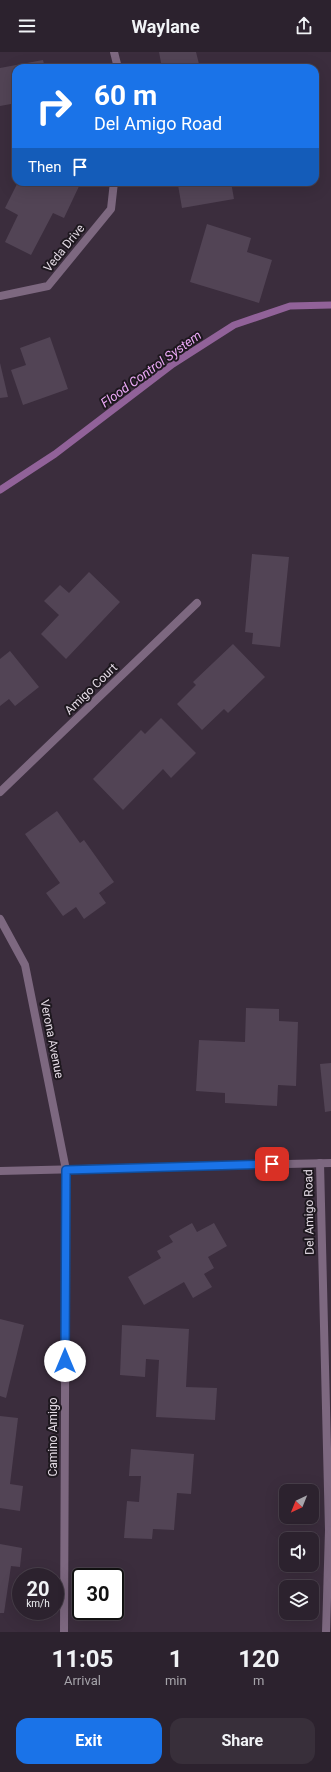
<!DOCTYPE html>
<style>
body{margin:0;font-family:Roboto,sans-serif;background:#382f3a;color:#f1f3f6;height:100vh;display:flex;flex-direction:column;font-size:15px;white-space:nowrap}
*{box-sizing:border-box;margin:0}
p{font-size:13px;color:#a6a4aa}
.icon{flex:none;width:22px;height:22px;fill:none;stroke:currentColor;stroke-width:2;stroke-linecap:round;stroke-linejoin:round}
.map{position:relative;height:1580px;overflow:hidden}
.side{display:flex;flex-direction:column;background:#2c222e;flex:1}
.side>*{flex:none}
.hud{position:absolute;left:12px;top:12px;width:307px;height:122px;border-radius:12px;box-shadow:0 4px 16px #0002,0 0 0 1px #483f4a;background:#1a73e8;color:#fff;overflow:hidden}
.needle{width:26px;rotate:223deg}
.controls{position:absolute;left:279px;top:1432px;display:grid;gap:8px}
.controls a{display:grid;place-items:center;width:40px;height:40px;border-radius:8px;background:#2c222e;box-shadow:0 4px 16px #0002,0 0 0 1px #483f4a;font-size:20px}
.speed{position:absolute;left:12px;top:1516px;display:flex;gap:8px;font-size:20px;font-weight:700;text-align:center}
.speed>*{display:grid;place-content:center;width:52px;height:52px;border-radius:50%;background:#2c222e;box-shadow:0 4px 16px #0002,0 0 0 1px #483f4a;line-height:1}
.speed small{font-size:10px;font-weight:400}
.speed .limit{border:2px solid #111;border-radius:6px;background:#fff;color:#111}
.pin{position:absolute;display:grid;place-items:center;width:34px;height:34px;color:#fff;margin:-17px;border-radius:8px;box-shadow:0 2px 6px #0006}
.me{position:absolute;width:44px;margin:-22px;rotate:0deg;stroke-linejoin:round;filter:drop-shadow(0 0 3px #0008)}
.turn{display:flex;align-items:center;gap:14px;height:84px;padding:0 16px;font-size:18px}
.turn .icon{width:52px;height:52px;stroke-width:2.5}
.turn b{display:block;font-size:28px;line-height:34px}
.then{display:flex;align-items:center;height:38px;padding:0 16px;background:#0003;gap:8px;font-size:15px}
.eta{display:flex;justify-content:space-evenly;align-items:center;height:68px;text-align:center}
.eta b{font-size:24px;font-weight:700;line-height:28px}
.action{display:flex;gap:8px;margin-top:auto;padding:8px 16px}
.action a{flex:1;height:46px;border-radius:12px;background:#1a73e8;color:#fff;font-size:16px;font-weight:700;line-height:46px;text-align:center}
.action a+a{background:#382f3a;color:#f1f3f6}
header{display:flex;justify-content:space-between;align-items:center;height:52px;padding:0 16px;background:#2c222e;font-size:18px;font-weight:700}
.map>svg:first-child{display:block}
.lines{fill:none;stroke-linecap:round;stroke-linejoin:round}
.stream{stroke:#916299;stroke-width:7}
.building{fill:#524455}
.minor{stroke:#7d6880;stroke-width:8}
.route-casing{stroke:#114b97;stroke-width:10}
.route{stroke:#1a73e8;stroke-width:7}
.labels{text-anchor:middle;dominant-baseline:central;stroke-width:4;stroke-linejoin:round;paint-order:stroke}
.street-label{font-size:12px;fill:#e4dbe5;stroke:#1e181f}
.water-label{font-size:13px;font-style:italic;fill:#eca9f7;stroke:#1e181f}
</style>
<header><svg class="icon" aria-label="menu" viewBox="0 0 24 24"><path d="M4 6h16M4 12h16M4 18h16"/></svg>Waylane<svg class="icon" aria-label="share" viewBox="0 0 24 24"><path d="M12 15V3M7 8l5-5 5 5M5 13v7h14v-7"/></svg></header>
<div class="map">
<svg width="331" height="1580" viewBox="0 0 331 1580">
<rect width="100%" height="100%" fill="#3b2d3d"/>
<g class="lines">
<path class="stream" d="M0,438l55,-36 118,-90 61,-39 56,-19 41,-1"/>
</g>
<g class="building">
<path d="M159,0h37l4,16h-38z"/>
<path d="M43,8l2,8h-29v48l-2,1 -3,-13 -11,2v-38z"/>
<path d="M18,130h63l-17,36 -11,-5 -22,42 -26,-13 13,-27 -13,-7z"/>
<path d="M192,130h39l3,17 -52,9 -4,-23z"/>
<path d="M207,172l44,14 -4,14 25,8 -13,43 -69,-21z"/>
<path d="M50,285l18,52 -45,16 -12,-35 15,-5 -6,-17z"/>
<path d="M0,311l8,34 -8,1z"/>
<path d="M252,502l37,3 -9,90 -28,-3 1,-11 -8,-1z"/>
<path d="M89,520l31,30 -54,57 -25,-25 18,-19 -15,-14 16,-16 9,8z"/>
<path d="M233,592l32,33 -37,36 -4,-4 -22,21 -25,-26 19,-19 -3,-3z"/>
<path d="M10,599l29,36 -24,19 -6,-7 -9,7v-47z"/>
<path d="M161,666l35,35 -25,25 -8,-9 -40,41 -30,-31 48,-49 4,4z"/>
<path d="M57,759l23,32 4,-3 30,42 -15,11 7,10 -22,16 -8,-12 -13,9 -17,-23 14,-10 -35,-49z"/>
<path d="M246,956l33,1v12l19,1 -2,64 -18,-1 -1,21 -52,-3v-10l-29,-2 3,-51 46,2z"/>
<path d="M331,1011v48l-6,1 -5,-48z"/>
<path d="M192,1171l5,9 17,-9 13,23 -19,11 6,11 -10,6 8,13 -19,11 -9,-16 -40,23 -16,-28 33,-19 -4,-7 16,-9 -4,-6z"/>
<path d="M0,1267l24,6 -18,73 -6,-2z"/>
<path d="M122,1273l67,4 -3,58 31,1 -2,32 -59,-3 3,-57 -13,-1 -1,18 -25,-2z"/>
<path d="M0,1364l18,2 -8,66 13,2 -3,25 -20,-3z"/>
<path d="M131,1397l63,5 -3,40 -14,-1 -3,37 -21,-1 -1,10 -28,-1 3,-37 12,1 2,-26h-12z"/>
<path d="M0,1492l22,4 -2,19 -9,-1 -7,47h-4z"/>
</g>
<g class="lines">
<g class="minor">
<path d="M114,0l4,16"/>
<path d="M0,244l48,-10 63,-77 3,-27"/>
<path d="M0,740l197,-189"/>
<path d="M0,867l25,46 41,205 -2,462"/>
<path d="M320,1111l9,367 2,1"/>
<path d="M0,1119l331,-8"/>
<path d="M326,1580l3,-102"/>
</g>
</g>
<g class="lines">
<defs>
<path id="route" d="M65,1309l1,-191 206,-6"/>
</defs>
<use href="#route" class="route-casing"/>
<use href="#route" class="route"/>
</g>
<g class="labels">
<g class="street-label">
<text transform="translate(64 196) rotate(-51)">Veda Drive</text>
<text transform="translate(91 637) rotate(-44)">Amigo Court</text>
<text transform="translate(52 987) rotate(79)">Verona Avenue</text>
<text transform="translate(309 1160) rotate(-91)">Del Amigo Road</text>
<text transform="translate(53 1385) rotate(-90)">Camino Amigo</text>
</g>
<g class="water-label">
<text transform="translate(151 317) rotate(-36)">Flood Control System</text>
</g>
</g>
</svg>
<div class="controls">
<a><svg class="needle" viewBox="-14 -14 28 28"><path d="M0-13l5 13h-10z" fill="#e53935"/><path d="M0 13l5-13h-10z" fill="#a6a4aa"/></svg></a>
<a><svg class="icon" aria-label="sound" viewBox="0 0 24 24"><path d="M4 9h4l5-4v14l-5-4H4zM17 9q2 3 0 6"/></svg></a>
<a><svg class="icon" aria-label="layers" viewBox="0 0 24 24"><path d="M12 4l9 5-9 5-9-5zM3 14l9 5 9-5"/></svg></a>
</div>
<div class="speed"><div>20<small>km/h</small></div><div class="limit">30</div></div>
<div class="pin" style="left:272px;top:1112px;background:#d93025"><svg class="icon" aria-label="arrive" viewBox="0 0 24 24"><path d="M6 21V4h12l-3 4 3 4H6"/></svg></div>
<svg class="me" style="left:65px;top:1309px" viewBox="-20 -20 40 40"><circle r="19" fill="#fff"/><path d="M0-13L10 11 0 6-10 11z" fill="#1a73e8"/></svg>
<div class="hud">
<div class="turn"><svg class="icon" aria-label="right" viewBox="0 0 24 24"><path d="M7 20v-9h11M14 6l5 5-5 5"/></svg><div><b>60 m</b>Del Amigo Road</div></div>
<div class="then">Then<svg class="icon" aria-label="arrive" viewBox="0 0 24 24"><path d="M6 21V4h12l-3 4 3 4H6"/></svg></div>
</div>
</div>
<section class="side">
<div class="eta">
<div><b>11:05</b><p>Arrival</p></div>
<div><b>1</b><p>min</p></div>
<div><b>120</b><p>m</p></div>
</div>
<div class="action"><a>Exit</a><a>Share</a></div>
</section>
